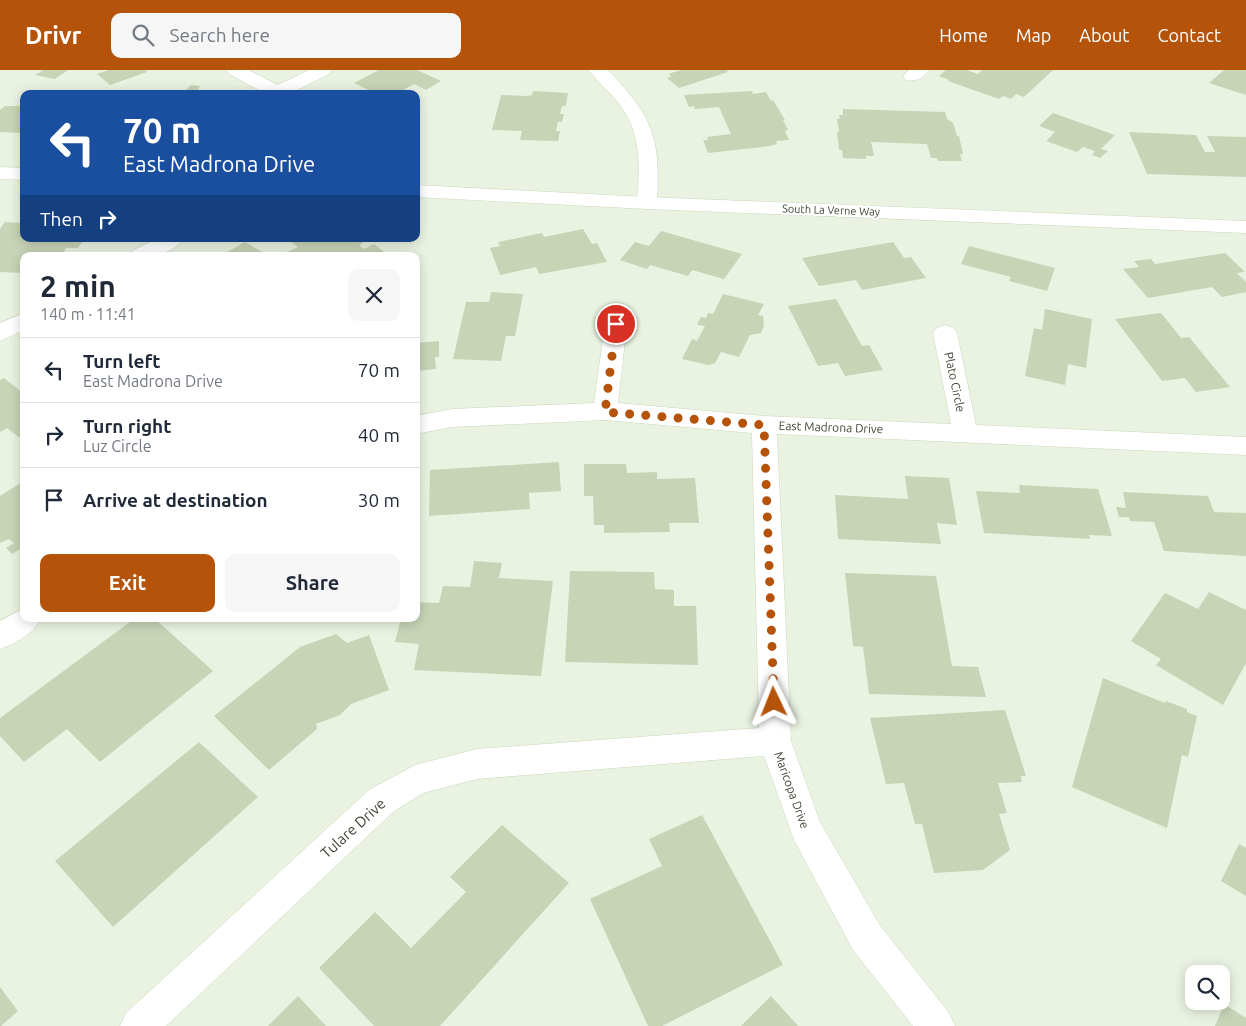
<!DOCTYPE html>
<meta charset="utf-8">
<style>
body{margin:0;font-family:Ubuntu,sans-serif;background:#f6f6f7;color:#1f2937;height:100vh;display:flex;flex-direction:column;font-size:19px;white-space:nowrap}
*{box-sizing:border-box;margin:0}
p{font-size:16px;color:#747a83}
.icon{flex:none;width:28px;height:28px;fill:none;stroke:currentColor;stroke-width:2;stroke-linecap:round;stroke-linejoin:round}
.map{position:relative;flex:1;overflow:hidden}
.panel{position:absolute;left:20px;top:182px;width:400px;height:370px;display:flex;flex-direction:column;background:#fff;border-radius:10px;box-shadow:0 2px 12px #0003}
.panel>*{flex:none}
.banner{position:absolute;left:20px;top:20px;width:400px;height:152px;border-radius:10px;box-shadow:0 2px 12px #0003;background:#1a4fa0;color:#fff;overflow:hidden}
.fabs{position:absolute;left:1185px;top:895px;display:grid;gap:10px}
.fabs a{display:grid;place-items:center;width:45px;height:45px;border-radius:10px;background:#fff;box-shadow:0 2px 12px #0003;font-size:25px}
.pin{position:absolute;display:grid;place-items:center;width:42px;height:42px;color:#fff;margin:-21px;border:2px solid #fff;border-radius:50%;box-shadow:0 1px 5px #0007}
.me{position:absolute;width:55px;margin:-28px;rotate:358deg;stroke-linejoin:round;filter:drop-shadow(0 0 4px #0008)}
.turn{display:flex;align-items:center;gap:18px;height:105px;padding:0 20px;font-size:22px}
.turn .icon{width:65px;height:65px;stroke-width:2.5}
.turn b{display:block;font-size:35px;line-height:42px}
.then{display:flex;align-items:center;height:48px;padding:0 20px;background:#0003;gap:10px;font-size:19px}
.round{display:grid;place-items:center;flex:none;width:52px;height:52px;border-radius:10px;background:#f6f6f7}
.summary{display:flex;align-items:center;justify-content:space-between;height:85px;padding:0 20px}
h1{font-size:30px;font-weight:700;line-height:38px}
.action{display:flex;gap:10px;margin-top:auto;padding:10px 20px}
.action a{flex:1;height:58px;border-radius:10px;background:#b45309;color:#fff;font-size:20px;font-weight:700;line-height:58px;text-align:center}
.action a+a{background:#f6f6f7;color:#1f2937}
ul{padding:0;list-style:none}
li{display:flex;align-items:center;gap:15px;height:65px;padding:0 20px;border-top:1px solid #e0e1e3}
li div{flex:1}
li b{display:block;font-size:19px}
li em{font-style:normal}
header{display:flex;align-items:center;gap:30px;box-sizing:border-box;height:70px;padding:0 25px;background:#b45309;color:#fff}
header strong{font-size:24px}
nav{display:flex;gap:28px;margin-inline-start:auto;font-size:18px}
.search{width:350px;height:45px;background:#f6f6f7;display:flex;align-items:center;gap:12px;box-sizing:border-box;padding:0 18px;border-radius:10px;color:#747a83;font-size:19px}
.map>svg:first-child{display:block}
.building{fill:#c7d4b6}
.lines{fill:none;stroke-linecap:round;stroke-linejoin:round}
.minor-casing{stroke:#c9d7bb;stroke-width:1}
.tertiary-casing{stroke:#c9d7bb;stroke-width:1}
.minor{fill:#fff;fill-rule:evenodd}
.tertiary{fill:#fff;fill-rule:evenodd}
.route{stroke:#b45309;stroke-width:9;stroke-dasharray:0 16.2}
.labels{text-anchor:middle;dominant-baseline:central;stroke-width:4.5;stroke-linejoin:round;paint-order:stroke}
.far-street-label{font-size:11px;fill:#3c4432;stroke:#fff}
.street-label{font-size:12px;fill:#3c4432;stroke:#fff}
.near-street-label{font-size:15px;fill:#3c4432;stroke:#fff}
</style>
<header>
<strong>Drivr</strong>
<div class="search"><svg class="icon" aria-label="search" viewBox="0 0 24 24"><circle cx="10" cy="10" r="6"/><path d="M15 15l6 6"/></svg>Search here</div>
<nav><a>Home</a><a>Map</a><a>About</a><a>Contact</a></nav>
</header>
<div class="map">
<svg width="1246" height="956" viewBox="0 0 1246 956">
<rect width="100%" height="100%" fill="#eaf3e2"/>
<g class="building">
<path d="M43,0h25l-13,9 -20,-4z"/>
<path d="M109,0h36l2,2 -37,13 -13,-11z"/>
<path d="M379,0h38l24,11 -15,9 -12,-6 -11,6 3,2 -3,2h-26l-23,-11z"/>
<path d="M681,0h45l2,2 -49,16 -12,-10 5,-2 -4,-2z"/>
<path d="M946,0h20l12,4 4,-4h71l-29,27 -8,-3 -5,5 -8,-3 -4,3 -51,-18 1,-1 -10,-4z"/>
<path d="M1224,0h22v25l-37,-12z"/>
<path d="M191,15l9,1 -3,5 9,1 -1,2h-23z"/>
<path d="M533,21l35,2 -2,13h-4l-2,8h4l-2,8h-4l-2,9h4l-2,10 -38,-1 2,-9 -30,-1 9,-35 26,1 5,-1z"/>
<path d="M752,21l1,3 13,-2 5,9 2,-1 12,20h-2l5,10 -3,1 4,9 -13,1 1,3 -7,2 -62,7 -5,-13h5l-1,-3 24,-3 -12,-27 -24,2 -1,-3 -5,1 -5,-12z"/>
<path d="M5,36h19l-1,27 -23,-1v-22z"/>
<path d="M843,39l102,3 2,7 6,4 4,13h2l4,18h-3l2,7h-24l-1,-3h-6l-4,-14 -56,-2 3,14h-8v3l-23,-1 -1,-8h-3l-2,-18h2l-2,-13h3l-1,-4h4z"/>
<path d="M1053,43l62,22 -14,14 7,2 -8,7 -8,-3 3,-4 -12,-4 -6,5 -31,-11 9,-9 -16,-6z"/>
<path d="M1129,62l67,3 9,17h10l-8,-16 39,1v40l-99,-3z"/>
<path d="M5,152l19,1v16h60l-6,9h-12l-5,8h-37v17l-24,-1v-43z"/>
<path d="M583,159l9,15 5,-1 10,19 -68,12 -3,-7 -36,8 -10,-27 10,-2 -2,-4 44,-9 2,4z"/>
<path d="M661,161l81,23 -18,25 -32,-9 -4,6 -38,-11 -3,4 -27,-9 15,-18 14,4z"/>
<path d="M295,169h63l5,4 -4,2 5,4 10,-5 15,12h-100l-4,-3 13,-6 -8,-6z"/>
<path d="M245,172l24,14h-49z"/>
<path d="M893,172l11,16 7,-1 15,21 -64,12 -6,-10 -37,6 -17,-28z"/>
<path d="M969,176l86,22 -8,23 -38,-10 2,-4 -50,-13z"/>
<path d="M1225,183l20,19 -8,1 9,9v10l-24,5 -10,-10 -64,11 -25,-29 16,-2 -5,-6 17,-2 4,5z"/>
<path d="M491,222l32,2 -8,42h-9l-5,25 -48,-2 13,-57h23z"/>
<path d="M723,224l41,10 -6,11 5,1 1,10 -3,7 -11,2 -11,22 -18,-5 -6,11 -7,2 -26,-6 10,-20 5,2 8,-15 -8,-1 4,-8 5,1 2,-5 5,1z"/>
<path d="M836,229l26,47 7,-1 14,25 -38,6 -7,-13 -20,3 -30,-60z"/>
<path d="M1045,239l47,10 -6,49 -18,-4 -3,21 -40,-9 9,-48 8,2z"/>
<path d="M1161,243l20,25 8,-1 41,50 -34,5 -11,-14 -23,3 -47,-62z"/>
<path d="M439,271v16h-4l1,12 -20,2v-28z"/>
<path d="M4,308l20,16v43l-3,2 -14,-11 -7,4v-52z"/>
<path d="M559,392l2,29 -32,2 1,16 -101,7 1,-46z"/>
<path d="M584,394h42l1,9 30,-1v7l38,-1 4,45h-30l1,9 -66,1v-8h-10l-1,-29h-9z"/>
<path d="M905,406l44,2 8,47 -20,-2 4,21 -103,-5 -3,-44 73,4z"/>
<path d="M24,411v66l-12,7 -6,-6 8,-5 -5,-4 -9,4v-47z"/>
<path d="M1019,415l79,4 14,47 -23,-1 1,4 -106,-6 -8,-42 44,2z"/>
<path d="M1123,422l85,4 6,16 32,1v43l-82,-5 -10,-29 -24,-1 -1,-4h-10l-3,-10 10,1z"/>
<path d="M474,491l28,2 -3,15 54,3 -12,95 -127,-6 5,-26 -24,-2 6,-23h15v-17l23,1 4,-17 27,1z"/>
<path d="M570,501l84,1 1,17 19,1v16h22l2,59 -133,-3z"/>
<path d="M845,503l91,3 16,90 26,1 8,30 -117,-3 -6,-47 -10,-1z"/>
<path d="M1209,522l37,18v53l-23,42 -67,-40 5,-6 -30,-18 34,-48 33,16z"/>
<path d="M134,549h21l58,52 -113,91 -33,-33 -43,33 -24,-26v-18z"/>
<path d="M336,564l11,9 22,-8 20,55 -38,14 -11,11 -24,9 1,5 -48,41 -55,-54 86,-69z"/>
<path d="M1103,608l62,25 1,-2 21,8v3l10,4 -9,41 -6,-2 -15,73 -95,-41z"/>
<path d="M1005,640l21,66h-5l1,6 -24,1 9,30 -8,1 11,36 -27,20 -49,3 -12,-49h-7l-11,-41 -18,1 -16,-66z"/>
<path d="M199,672l59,55 -145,130 -58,-66z"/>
<path d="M702,745l81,150 -121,61h-14l-58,-127 72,-33 -13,-27z"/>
<path d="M502,755l67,58 -129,143h-66l-55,-58 56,-56 36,36 55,-56 -16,-15z"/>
<path d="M1239,774l7,4v48l-25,-15z"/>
<path d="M0,917l18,24 -17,15h-1z"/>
<path d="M298,926l28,30h-58z"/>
<path d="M771,926l27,30h-57z"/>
<path d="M1224,934l22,14v8h-31z"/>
</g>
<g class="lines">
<defs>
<g id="minor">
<path d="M226,0h22l30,15 31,-15h23l-3,4 -40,20h-23l-37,-20z"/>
<path d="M589,0h19c45,47 53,68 49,133l-3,4 -7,2 -7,-2 -3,-4c3,-34 5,-69 -17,-98 -9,-12 -22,-22 -31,-35z"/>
<path d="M909,0h20c-6,8 -13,12 -23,10l-3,-4z"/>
<path d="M156,169h27c-12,17 -36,18 -54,17l3,-5z"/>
<path d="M24,243v17l-24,11v-18z"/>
<path d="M616,247l8,2 3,5 -9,79 146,13 187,8 -18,-91 4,-5 8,-3 8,3 4,5 19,92 270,12v18l-469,-21 14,307 29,81 59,102 70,89 6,13h-42l-60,-76 -59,-110 -30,-84 -287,23 -54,14 -30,19 -227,214h-46l6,-13 243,-223 46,-25 62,-16 282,-21 -7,-295 -147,-13 -153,7 -36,7v-18l36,-7 142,-6 11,-79 3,-5z"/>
<path d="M24,538v11h16c-6,14 -25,25 -40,30v-28z"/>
</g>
<g id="tertiary">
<path d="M0,97l24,1v12l-24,-1z"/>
<path d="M416,115l231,12 599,24v12l-599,-24 -231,-12z"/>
</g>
</defs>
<use href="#minor" class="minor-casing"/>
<use href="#tertiary" class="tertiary-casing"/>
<use href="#minor" class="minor"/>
<use href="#tertiary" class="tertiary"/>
</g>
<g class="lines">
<path class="route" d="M616,254l-11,88 159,13 10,277"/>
</g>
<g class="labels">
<g class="far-street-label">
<text transform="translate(831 140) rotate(2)">South La Verne Way</text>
</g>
<g class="street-label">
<text transform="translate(955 312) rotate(78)">Plato Circle</text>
<text transform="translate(831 357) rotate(2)">East Madrona Drive</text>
<text transform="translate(792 720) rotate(70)">Maricopa Drive</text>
</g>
<g class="near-street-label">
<text transform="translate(353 758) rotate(-42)">Tulare Drive</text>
</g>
</g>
</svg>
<div class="fabs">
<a><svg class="icon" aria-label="search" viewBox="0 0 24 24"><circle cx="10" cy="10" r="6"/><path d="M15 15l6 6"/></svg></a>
</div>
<div class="pin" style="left:616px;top:254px;background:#d93025"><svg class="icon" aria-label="arrive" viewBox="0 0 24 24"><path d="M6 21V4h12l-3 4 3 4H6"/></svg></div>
<svg class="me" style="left:774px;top:632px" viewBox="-20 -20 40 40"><path d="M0-17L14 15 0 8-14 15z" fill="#b45309" stroke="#fff" stroke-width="4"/></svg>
<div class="banner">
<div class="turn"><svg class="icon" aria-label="left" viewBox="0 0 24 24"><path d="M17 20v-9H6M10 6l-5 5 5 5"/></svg><div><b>70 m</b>East Madrona Drive</div></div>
<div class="then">Then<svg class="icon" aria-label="right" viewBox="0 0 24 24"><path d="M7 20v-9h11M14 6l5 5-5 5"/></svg></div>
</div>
<section class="panel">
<div class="summary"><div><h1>2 min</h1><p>140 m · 11:41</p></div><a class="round"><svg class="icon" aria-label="close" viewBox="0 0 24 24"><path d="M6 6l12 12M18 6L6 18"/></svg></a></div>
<ul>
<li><svg class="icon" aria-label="left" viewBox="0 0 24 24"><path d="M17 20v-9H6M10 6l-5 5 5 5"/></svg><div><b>Turn left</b><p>East Madrona Drive</p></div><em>70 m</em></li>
<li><svg class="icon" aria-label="right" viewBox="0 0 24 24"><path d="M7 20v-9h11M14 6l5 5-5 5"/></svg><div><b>Turn right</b><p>Luz Circle</p></div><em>40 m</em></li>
<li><svg class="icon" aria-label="arrive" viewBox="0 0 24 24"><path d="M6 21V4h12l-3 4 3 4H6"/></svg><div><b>Arrive at destination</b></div><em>30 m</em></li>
</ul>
<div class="action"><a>Exit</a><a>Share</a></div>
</section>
</div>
